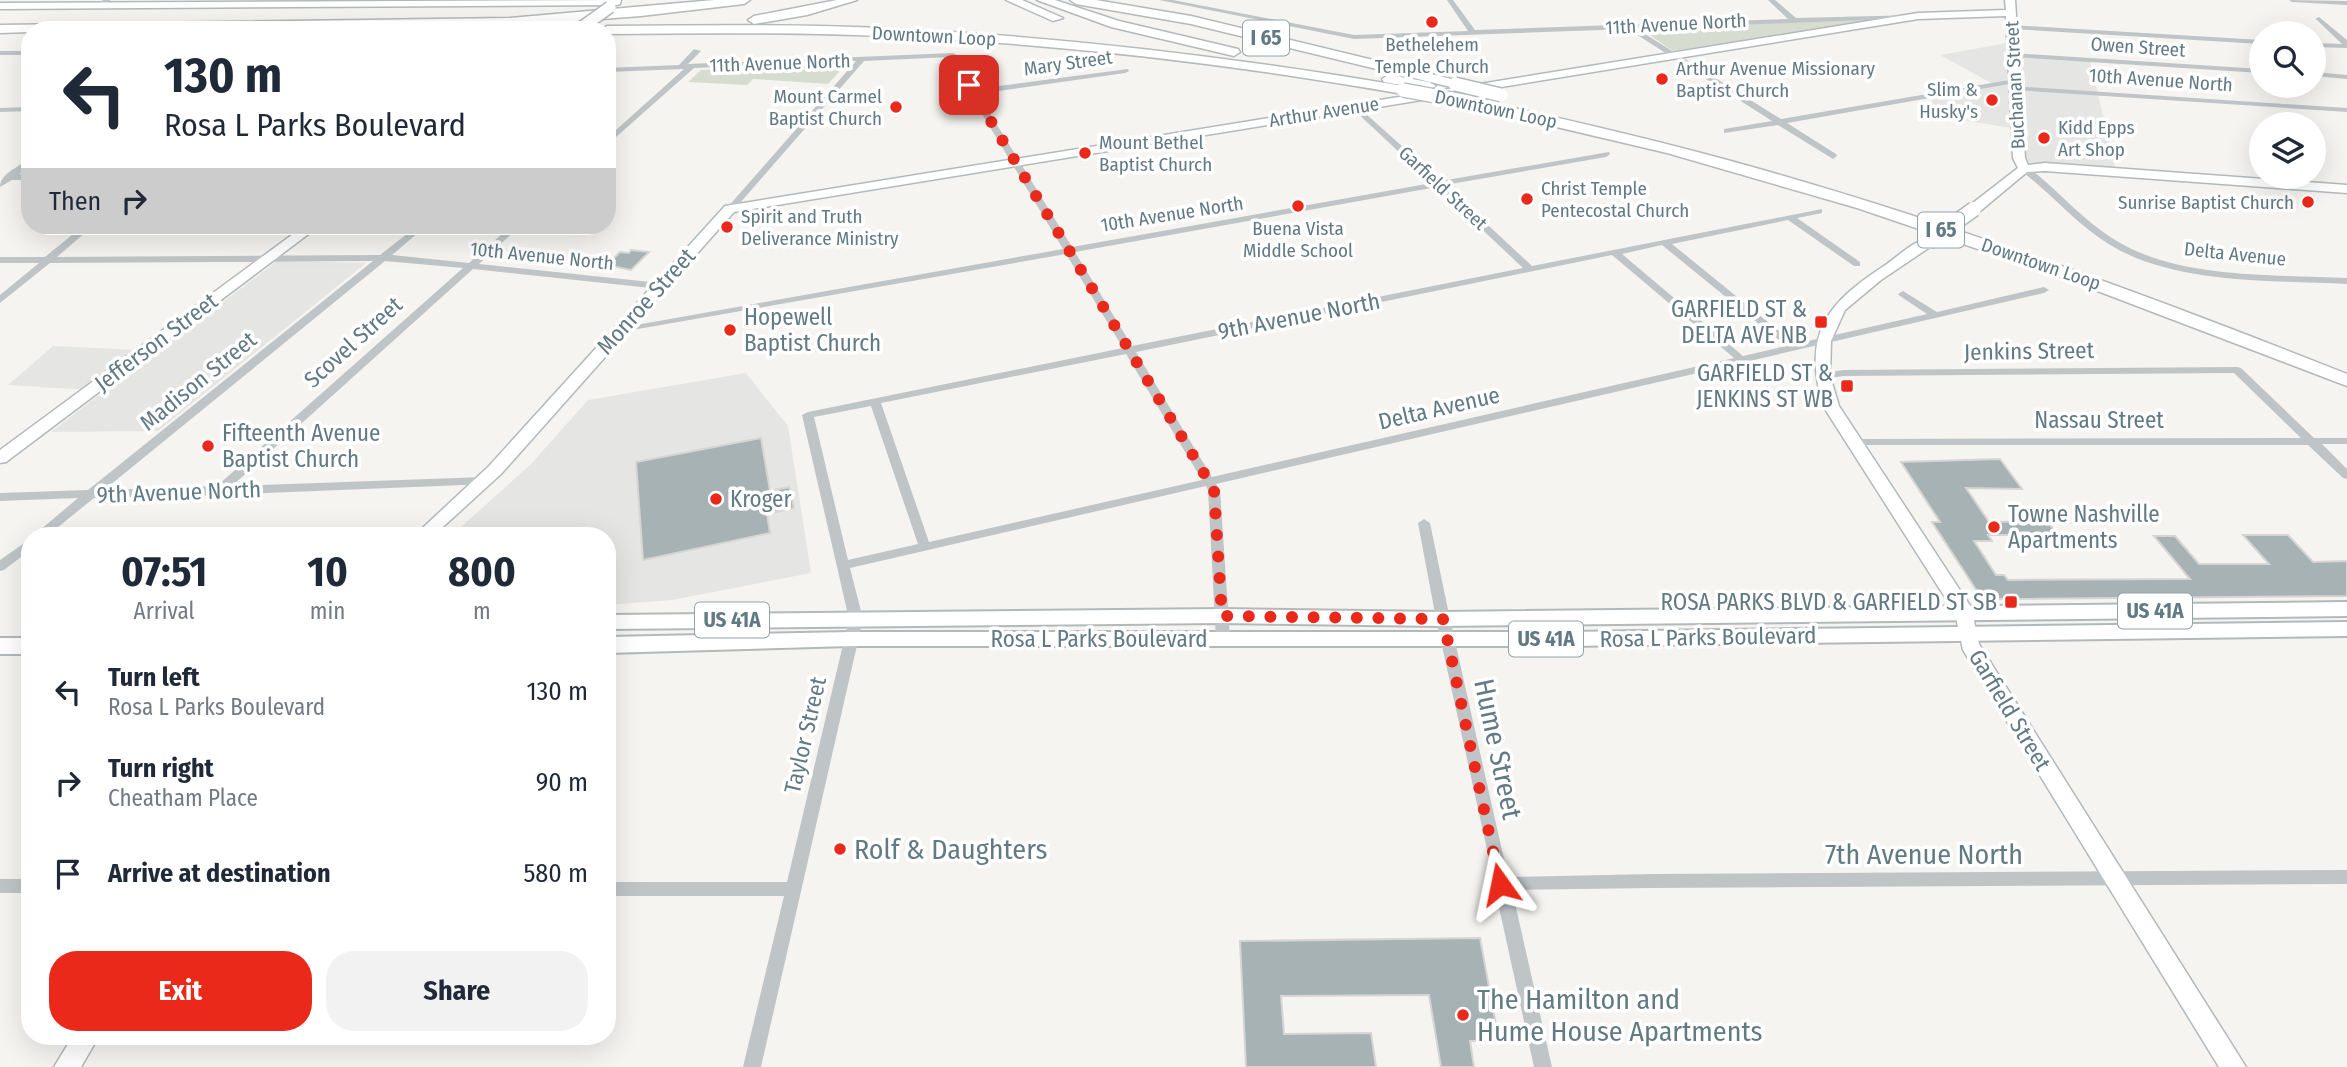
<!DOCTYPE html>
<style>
body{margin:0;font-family:"Fira Sans Condensed",sans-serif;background:#f2f2f3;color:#1f2937;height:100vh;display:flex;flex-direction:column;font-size:26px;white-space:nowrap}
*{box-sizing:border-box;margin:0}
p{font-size:23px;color:#747a83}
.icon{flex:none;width:38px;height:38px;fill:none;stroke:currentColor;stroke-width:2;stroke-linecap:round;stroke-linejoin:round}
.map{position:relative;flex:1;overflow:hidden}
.side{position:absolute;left:21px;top:527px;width:595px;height:518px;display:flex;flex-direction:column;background:#fff;border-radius:28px;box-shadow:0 7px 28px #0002}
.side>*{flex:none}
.hud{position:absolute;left:21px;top:21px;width:595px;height:214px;border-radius:28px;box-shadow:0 7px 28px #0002;background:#fff;color:#1f2937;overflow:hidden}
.fabs{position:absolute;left:2249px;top:21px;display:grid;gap:14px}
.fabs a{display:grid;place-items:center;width:77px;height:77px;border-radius:50%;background:#fff;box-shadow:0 7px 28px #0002;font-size:35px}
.pin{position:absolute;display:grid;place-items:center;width:60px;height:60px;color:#fff;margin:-30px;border-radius:14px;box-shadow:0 4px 10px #0006}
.me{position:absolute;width:77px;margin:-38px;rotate:348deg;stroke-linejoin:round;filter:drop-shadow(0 0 5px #0008)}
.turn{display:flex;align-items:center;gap:24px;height:147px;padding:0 28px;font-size:32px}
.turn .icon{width:91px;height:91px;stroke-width:2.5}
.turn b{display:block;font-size:49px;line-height:60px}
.then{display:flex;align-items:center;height:66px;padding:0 28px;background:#0003;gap:14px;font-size:26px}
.eta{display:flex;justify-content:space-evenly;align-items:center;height:119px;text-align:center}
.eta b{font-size:42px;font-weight:700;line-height:49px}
.cta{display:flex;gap:14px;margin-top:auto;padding:14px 28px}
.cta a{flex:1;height:80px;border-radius:28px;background:#ea291b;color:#fff;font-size:28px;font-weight:700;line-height:80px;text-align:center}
.cta a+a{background:#f2f2f3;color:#1f2937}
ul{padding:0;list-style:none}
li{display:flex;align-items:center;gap:21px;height:91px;padding:0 28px}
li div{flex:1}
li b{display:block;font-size:26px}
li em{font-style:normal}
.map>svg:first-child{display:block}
.built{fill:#e5e6e4}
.green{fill:#d7dcd1}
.building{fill:#a6b2b4;stroke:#d6d5d3;stroke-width:2}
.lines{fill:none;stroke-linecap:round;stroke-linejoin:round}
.secondary-casing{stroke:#b2b9bc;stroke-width:3}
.primary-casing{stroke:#b3b9bb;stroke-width:4}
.highway-casing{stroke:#b4b9bb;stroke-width:3}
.street{fill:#bfc5c7;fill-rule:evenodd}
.secondary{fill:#fff;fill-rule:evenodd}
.primary{fill:#fff;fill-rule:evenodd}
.highway{fill:#fff;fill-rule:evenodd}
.secondary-bridge-far1-casing{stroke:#b2b9bc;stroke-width:14;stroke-linecap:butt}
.secondary-bridge-casing{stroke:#b2b9bc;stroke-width:17;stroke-linecap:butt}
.highway-bridge-casing{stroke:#b4b9bb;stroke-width:16;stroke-linecap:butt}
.secondary-bridge-far1{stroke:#fff;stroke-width:11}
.secondary-bridge{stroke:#fff;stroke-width:14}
.highway-bridge{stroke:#fff;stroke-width:13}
.route{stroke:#ea291b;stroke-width:12;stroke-dasharray:0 21.6}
.poi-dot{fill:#ea291b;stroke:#fff;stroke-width:2.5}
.labels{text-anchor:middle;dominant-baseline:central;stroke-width:7;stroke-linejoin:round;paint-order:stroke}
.far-street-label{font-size:19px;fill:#627a83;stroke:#fff}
.far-poi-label{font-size:19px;fill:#627a83;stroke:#fff;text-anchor:start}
.shield{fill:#fff;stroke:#91a2a8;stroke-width:2}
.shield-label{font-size:21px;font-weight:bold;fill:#627a83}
.street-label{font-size:23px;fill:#627a83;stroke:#fff}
.poi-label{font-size:23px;fill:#627a83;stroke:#fff;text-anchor:start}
.near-street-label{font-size:28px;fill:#627a83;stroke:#fff}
.near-poi-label{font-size:28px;fill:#627a83;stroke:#fff;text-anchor:start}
</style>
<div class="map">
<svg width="2347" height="1067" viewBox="0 0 2347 1067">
<rect width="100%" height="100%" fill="#f5f4f0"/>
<g class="built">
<path d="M2013,42l1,13 76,5 26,112 -92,-3 -6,-40 -88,-14 2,-20 61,-11 -53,-29z"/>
<path d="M277,261l89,2 -208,168 -107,1 53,-41 -96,-6 45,-39 105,5z"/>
<path d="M746,373l42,53 23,147 -139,27 -65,5v-69h-156l80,-72 57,-64z"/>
</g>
<g class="green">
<path d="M1895,18l-222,33 -34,-23z"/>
<path d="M846,64l-18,20 -75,-5 -6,6 -59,-3 13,-12z"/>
</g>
<g class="building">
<path d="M631,250l18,2 -18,18 -24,-5 13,-13 9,1z"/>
<path d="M761,438l9,53 19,-4 5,21 -27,6 3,19 -127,27 -7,-98z"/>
<path d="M2000,459l22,30 -56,-1 23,34 58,-1 11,14h-70l4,6h-18l22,34h8l4,5 182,-1 -36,-43h21l24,28h70l-26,-29h45l25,27 34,-1v35l-354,3 -16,-8 -45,-69h8l-39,-60z"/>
<path d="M1480,938l19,103h-29l4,26h-33l-12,-72 -148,1 3,38 87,-1 5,34h-130l-6,-126z"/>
</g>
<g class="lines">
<defs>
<g id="secondary">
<path d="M621,0l-1,4 -3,1 -617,4v-6z"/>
<path d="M2005,0h10l10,158 3,7 17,-2 302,22v8l-302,-22 -18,1 -48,40h-10v-6l49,-38 -5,-10 -7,-142 -88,3 -1184,193 -233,262 -68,62h-19l75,-70 236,-260 1193,-193 88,-3z"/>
<path d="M304,226h15l-313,236 -6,1v-13z"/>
<path d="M1928,238l5,1v6l-52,35 -36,30 -14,31 -1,35 9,30 132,201 8,37 267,423h-27l-256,-417 -8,-37 -132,-207c-21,-74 4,-103 64,-142 12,-9 26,-22 41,-26z"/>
<path d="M73,1036h26l-18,31h-27z"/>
</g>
<g id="primary">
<path d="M2347,602v14l-904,10 -221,-3 -615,6v-14l615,-6 221,3z"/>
<path d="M2347,622v14l-781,10h-715l-244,7v-16l244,-5h715z"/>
<rect x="0" y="638" width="30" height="16"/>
</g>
<g id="highway">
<path d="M714,0h36l-6,4 -103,12 -131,10 -480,4v2l-30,1v-8l510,-7z"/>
<path d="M837,0h20l-50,15 -53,9 -6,-4 6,-4z"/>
<path d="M1006,0h16l41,18 -10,3z"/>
<path d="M1037,0h18l64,21 119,28 2,3 -6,4 -123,-29z"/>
<path d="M1070,0h26l95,16 269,65 2,3 -7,4 -264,-64 -115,-20z"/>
<path d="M607,26c99,-1 198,-2 296,3 168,9 335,29 500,57l7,4 -7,4c-165,-29 -332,-49 -499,-57 -99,-5 -198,-4 -297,-3v-4h-6z"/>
<path d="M1389,75l40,7 7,4 -7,4 -45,-8 -2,-3z"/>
<path d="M1468,98c97,21 193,43 288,70 201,57 397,129 591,206v12l-281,-107 -209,-71 -190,-55 -204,-48 -2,-3z"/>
</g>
</defs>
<use href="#secondary" class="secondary-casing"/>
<use href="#primary" class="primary-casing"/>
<use href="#highway" class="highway-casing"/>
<g class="street">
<path d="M103,0h8l-10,7h-4v-2z"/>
<path d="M1159,0h14l181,35 114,-4 -21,-31h6l22,30 313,-11 -20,-19h7l21,18 120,-3v2l-2,1 -277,11 144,90 234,-40 4,2 -4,2 -228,40 49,31 1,2 -4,3 -55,-34 -54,8v-4l48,-8 -144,-92 -274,10z"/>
<path d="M2289,0l58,1v4l-55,-3z"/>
<path d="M2319,17l28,23v8l-33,-1v-4l28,1 -25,-24 -2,-1z"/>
<path d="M2009,25l252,15v4l-249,-15h-3z"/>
<path d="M694,49l7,2 -13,13 265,-11 4,2 18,34 153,-20 1,2 -4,2 -147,21 94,153 360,-64 -79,-74v-4h3l85,76 168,-29 1,2 -4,3 -161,28 87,81 290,-57v4l-25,5 63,44v4h-6l-66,-46 -116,24 123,100 132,-30 -27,-18 -2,-2 5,-3 34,21 107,-25 5,3 -5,3 -828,191 4,6 10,149 -2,3h-10l-2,-3 -8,-149 -2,-4 -356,82 13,51 -102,448h-18l41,-171h-177v-14h180l62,-263 -47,-204 6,-3 315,-64 -57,-94 -451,79 -1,-2 5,-3 444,-79 -94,-157 -18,-35 -87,4 -131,150 -7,-2 130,-148 -162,7 -87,77v-7l77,-69 -77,3v-4l72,-3zM1437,187l86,81 -391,78 -57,-94zM1662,245l124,101 -43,10 -121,-102zM1612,255l122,103 -522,119 -76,-125zM1126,354l76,126 -273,62 -48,-139zM871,406l47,138 -70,16 -34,-143z"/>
<rect x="0" y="51" width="30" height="4"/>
<path d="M2011,53l250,16v4l-247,-16h-3z"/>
<path d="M2314,72l33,3v4l-33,-3z"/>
<path d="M2012,86l335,22v4l-332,-22h-3z"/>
<path d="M30,107v4l-30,1v-4z"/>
<path d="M27,160h3v6l-11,8h11v6h-18l-12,7c0,-13 17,-19 27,-27z"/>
<path d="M2021,167h6l12,9c24,20 46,45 73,62 64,42 161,36 235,40v6c-76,-4 -174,1 -240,-41 -32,-20 -56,-50 -86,-72z"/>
<path d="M83,226h10l-36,31 323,-2 37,-29h9l-34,29 77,8 42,-37h9l-41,38 181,19 5,3 -5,3 -187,-20 -241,217 252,-9 4,1 2,3 -2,3 -269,11 -125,3 -47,38h-14l45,-38 -78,3v-8l88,-3 285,-229 -323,2 -50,40v-8l39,-32h-39v-6h45zM385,261l78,7 -246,218 -113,4z"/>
<path d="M2237,367l4,1 73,70h33v6h-25l25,25v10l-4,-1 -35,-33h-456l-6,-3 6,-3 449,-1 -67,-65 -390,3 -22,3 -5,-3 5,-3 22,-3z"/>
<path d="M1424,519l6,4 20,96 58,258 144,-3 695,-4v14l-695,4 -140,2 40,177h-18l-39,-178 -3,-5 2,-3 -58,-262 -18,-96z"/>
<path d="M30,539v11l-26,20 -4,1v-11z"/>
<rect x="0" y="879" width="30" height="14"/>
</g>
<use href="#secondary" class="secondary"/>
<use href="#primary" class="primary"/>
<use href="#highway" class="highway"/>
<defs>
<path id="secondary-bridge-far1" d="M578,30l32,-23"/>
<path id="secondary-bridge" d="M1928,242l46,-33"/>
<g id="highway-bridge">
<path d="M1455,84l46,11"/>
<path d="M1403,90l65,12"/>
</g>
</defs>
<use href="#secondary-bridge-far1" class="secondary-bridge-far1-casing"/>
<use href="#secondary-bridge" class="secondary-bridge-casing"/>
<use href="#highway-bridge" class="highway-bridge-casing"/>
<use href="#secondary-bridge-far1" class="secondary-bridge-far1"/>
<use href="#secondary-bridge" class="secondary-bridge"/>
<use href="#highway-bridge" class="highway-bridge"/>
</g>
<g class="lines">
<path class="route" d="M969,85l245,405 8,126 221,3 57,265"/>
</g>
<g class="poi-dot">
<circle cx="1432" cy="22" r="7"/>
<circle cx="1662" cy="79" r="7"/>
<circle cx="1992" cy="100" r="7"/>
<circle cx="896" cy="107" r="7"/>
<circle cx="2044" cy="138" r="7"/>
<circle cx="1085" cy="153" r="7"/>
<circle cx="1527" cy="199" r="7"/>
<circle cx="2308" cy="202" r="7"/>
<circle cx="1298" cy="206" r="7"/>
<circle cx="727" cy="227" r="7"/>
<rect x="1814" y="315" width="14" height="14" rx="3.5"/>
<circle cx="730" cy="330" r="7"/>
<rect x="1840" y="379" width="14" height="14" rx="3.5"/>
<circle cx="208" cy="446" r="7"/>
<circle cx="716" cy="499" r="7"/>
<circle cx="1994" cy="527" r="7"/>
<rect x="2004" y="595" width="14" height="14" rx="3.5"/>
<circle cx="840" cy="849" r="7"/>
<circle cx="1463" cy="1015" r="7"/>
</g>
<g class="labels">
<g class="far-street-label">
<text transform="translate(1676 24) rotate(-3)">11th Avenue North</text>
<text transform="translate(934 36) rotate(3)">Downtown Loop</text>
<text transform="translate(2138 47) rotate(4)">Owen Street</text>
<text transform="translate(780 63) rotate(-2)">11th Avenue North</text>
<text transform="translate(1068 63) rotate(-8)">Mary Street</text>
<text transform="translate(2161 80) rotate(4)">10th Avenue North</text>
<text transform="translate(2015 85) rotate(-93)">Buchanan Street</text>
<text transform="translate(1496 109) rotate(12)">Downtown Loop</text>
<text transform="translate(1324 112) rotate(-9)">Arthur Avenue</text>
<text transform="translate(1443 188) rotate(43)">Garfield Street</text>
<text transform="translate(1172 214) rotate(-9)">10th Avenue North</text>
<text transform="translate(2235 254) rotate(6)">Delta Avenue</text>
<text transform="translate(542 256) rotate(6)">10th Avenue North</text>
<text transform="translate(2041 264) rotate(19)">Downtown Loop</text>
</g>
<g class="far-poi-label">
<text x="1432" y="44" text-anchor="middle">Bethelehem<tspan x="1432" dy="22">Temple Church</tspan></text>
<text x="1676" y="68">Arthur Avenue Missionary<tspan x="1676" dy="22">Baptist Church</tspan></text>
<text x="1978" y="89" text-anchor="end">Slim &amp;<tspan x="1978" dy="22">Husky's</tspan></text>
<text x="882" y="96" text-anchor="end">Mount Carmel<tspan x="882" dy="22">Baptist Church</tspan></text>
<text x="2058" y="127">Kidd Epps<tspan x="2058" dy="22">Art Shop</tspan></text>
<text x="1099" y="142">Mount Bethel<tspan x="1099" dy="22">Baptist Church</tspan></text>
<text x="1541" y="188">Christ Temple<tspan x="1541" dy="22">Pentecostal Church</tspan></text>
<text x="2294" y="202" text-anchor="end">Sunrise Baptist Church</text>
<text x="741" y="216">Spirit and Truth<tspan x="741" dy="22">Deliverance Ministry</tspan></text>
<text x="1298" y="228" text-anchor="middle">Buena Vista<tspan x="1298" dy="22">Middle School</tspan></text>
</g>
<g class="shield">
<rect x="1243" y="20.5" width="46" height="35" rx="5"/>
<rect x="1918" y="212.5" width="46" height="35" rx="5"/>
<rect x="2118" y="593.5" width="74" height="35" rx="5"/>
<rect x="695" y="602.5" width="74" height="35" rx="5"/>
<rect x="1509" y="621.5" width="74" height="35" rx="5"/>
</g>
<g class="shield-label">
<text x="1266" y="38">I 65</text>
<text x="1941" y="230">I 65</text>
<text x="2155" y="611">US 41A</text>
<text x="732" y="620">US 41A</text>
<text x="1546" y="639">US 41A</text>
</g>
<g class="street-label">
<text transform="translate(646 301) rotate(-48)">Monroe Street</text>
<text transform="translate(1299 316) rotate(-11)">9th Avenue North</text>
<text transform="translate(156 342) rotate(-37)">Jefferson Street</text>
<text transform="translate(353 342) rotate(-42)">Scovel Street</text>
<text transform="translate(2029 351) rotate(-1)">Jenkins Street</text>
<text transform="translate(198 381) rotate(-39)">Madison Street</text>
<text transform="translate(1439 408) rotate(-13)">Delta Avenue</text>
<text x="2099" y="420">Nassau Street</text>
<text transform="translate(179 492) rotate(-2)">9th Avenue North</text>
<text transform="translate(1708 637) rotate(-1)">Rosa L Parks Boulevard</text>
<text x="1099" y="639">Rosa L Parks Boulevard</text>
<text transform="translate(2010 710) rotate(59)">Garfield Street</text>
<text transform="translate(805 735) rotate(-77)">Taylor Street</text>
</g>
<g class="poi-label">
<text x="1807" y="309" text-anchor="end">GARFIELD ST &amp;<tspan x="1807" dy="26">DELTA AVE NB</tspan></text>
<text x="744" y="317">Hopewell<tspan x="744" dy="26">Baptist Church</tspan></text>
<text x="1833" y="373" text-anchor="end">GARFIELD ST &amp;<tspan x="1833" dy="26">JENKINS ST WB</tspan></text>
<text x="222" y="433">Fifteenth Avenue<tspan x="222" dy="26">Baptist Church</tspan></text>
<text x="730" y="499">Kroger</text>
<text x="2008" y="514">Towne Nashville<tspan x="2008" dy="26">Apartments</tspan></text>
<text x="1997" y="602" text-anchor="end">ROSA PARKS BLVD &amp; GARFIELD ST SB</text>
</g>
<g class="near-street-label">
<text transform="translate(1498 749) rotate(78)">Hume Street</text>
<text x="1924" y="854">7th Avenue North</text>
</g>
<g class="near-poi-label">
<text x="854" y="849">Rolf &amp; Daughters</text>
<text x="1477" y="999">The Hamilton and<tspan x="1477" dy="32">Hume House Apartments</tspan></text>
</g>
</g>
</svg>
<div class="fabs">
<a><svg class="icon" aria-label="search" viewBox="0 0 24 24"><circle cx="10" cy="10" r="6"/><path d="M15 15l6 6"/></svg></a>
<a><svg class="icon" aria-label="layers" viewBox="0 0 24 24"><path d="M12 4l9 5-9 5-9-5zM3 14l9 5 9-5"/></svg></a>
</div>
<div class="pin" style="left:969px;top:85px;background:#d93025"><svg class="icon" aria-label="arrive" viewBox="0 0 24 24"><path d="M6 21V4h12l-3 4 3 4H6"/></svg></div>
<svg class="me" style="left:1500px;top:884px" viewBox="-20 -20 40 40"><path d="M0-17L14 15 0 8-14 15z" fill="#ea291b" stroke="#fff" stroke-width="4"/></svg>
<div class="hud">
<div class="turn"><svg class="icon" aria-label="left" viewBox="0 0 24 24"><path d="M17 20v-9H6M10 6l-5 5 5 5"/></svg><div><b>130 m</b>Rosa L Parks Boulevard</div></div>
<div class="then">Then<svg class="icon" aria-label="right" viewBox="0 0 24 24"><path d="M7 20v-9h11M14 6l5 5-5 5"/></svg></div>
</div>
<section class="side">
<div class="eta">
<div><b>07:51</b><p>Arrival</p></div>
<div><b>10</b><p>min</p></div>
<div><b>800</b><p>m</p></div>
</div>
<ul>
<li><svg class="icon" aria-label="left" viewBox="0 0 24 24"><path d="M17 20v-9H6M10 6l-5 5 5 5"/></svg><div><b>Turn left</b><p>Rosa L Parks Boulevard</p></div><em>130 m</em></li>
<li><svg class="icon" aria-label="right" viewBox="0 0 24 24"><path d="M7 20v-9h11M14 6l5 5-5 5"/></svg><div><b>Turn right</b><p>Cheatham Place</p></div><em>90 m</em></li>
<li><svg class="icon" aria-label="arrive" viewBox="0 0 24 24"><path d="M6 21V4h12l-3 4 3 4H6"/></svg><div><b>Arrive at destination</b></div><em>580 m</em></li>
</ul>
<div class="cta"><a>Exit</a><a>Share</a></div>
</section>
</div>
